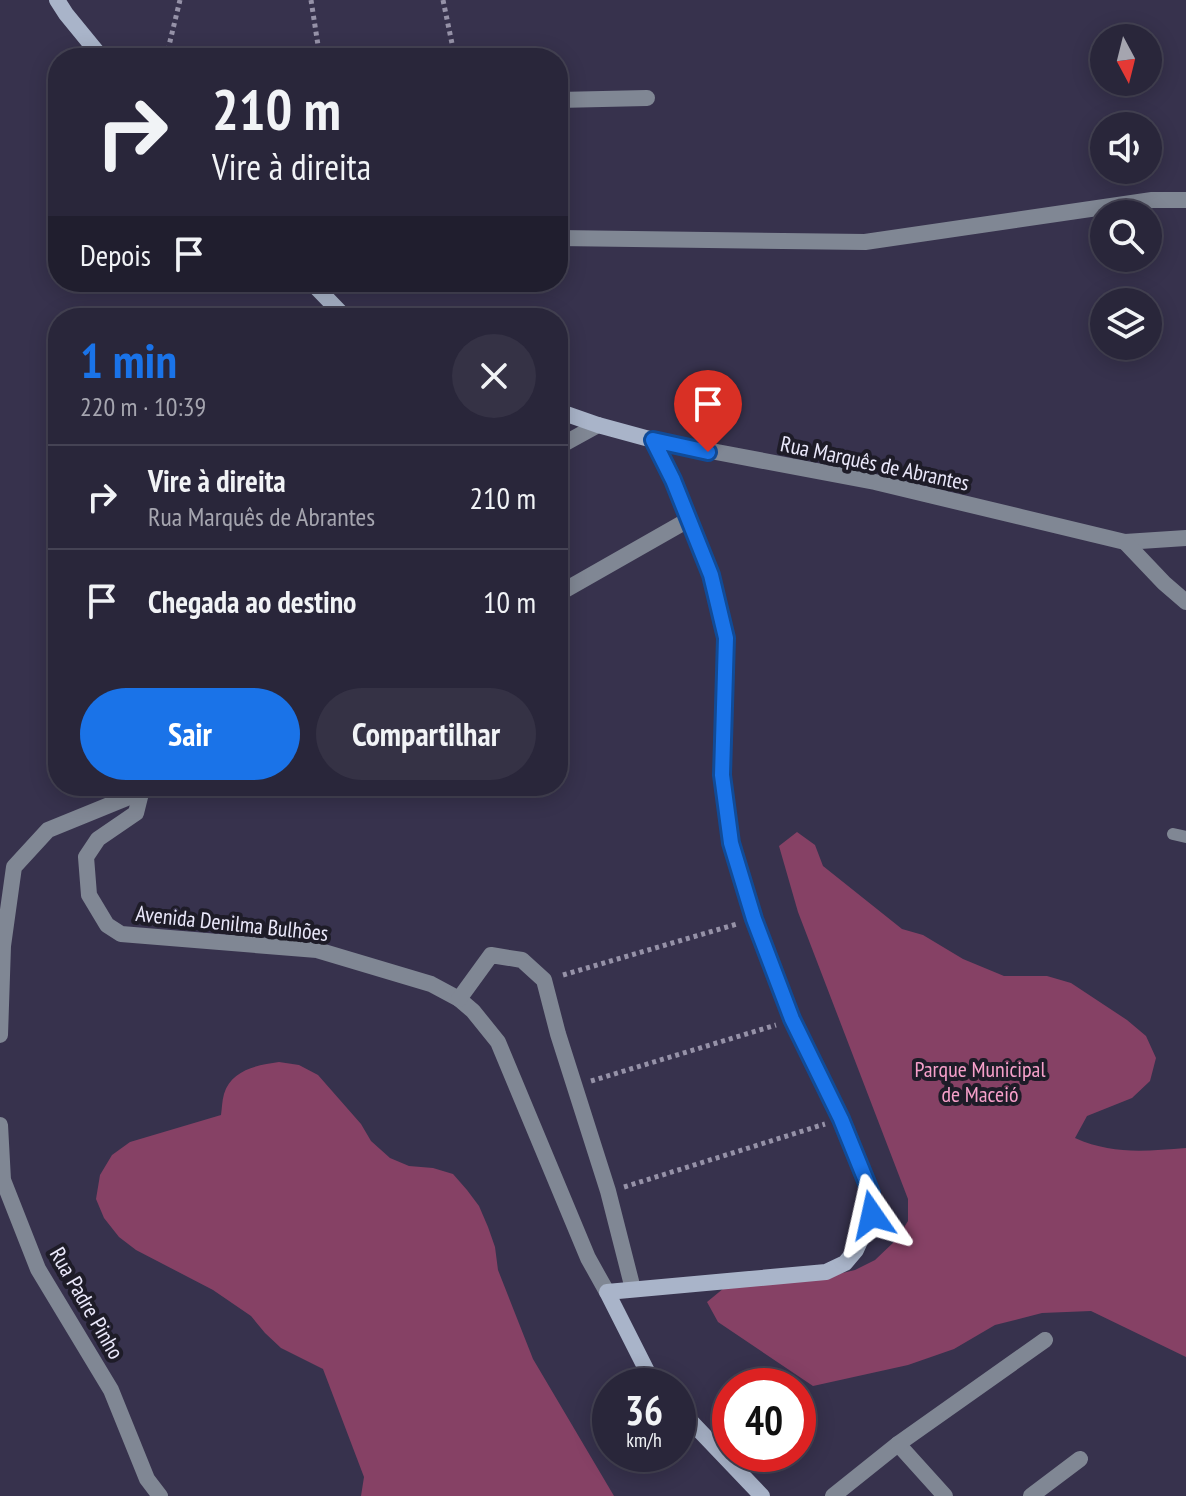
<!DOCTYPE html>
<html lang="pt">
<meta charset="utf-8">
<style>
body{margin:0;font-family:"PT Sans Narrow",sans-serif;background:#353245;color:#f1f3f6;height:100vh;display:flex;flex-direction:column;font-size:30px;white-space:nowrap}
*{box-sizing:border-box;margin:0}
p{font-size:26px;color:#a5a5af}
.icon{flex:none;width:44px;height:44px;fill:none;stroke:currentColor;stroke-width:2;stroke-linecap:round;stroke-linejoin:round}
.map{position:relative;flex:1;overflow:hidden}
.side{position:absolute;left:48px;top:308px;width:520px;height:488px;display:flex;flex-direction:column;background:#29263a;border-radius:32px;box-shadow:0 4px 20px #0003,0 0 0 2px #454354}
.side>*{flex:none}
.top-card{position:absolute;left:48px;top:48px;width:520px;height:244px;border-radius:32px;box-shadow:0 4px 20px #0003,0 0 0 2px #454354;background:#29263a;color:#f1f3f6;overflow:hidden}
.needle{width:52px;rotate:173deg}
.tools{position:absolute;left:1090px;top:24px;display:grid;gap:16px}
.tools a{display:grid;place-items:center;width:72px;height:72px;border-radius:50%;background:#29263a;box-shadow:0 4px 20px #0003,0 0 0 2px #454354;font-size:40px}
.speed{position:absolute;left:592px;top:1368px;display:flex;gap:16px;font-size:40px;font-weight:700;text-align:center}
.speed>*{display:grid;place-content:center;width:104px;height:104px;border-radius:50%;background:#29263a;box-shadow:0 4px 20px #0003,0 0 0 2px #454354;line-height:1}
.speed small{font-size:20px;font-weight:400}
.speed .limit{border:12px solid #d22;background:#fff;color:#111}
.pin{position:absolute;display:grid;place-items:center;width:68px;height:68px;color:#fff;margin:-82px -34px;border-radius:50% 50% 50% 0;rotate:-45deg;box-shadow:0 0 8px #0007}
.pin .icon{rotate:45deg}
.me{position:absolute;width:88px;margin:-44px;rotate:349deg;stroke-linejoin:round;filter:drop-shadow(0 0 6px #0008)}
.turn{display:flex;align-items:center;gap:28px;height:168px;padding:0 32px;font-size:36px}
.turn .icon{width:104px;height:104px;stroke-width:2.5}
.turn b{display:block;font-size:56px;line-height:68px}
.then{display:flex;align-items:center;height:76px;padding:0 32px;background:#0003;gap:16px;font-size:30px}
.round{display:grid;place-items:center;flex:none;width:84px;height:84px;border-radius:42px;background:#353245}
.summary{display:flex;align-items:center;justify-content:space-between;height:136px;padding:0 32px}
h1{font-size:48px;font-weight:700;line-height:60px;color:#1a73e8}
.primary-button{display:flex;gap:16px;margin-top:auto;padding:16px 32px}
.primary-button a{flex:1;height:92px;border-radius:48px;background:#1a73e8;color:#fff;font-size:32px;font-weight:700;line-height:92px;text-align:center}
.primary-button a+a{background:#353245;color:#f1f3f6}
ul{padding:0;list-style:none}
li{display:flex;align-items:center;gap:24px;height:104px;padding:0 32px;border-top:2px solid #454354}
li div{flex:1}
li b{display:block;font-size:30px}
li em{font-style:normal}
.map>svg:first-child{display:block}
.green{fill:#864165}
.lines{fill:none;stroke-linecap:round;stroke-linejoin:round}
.path{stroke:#9692a8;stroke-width:5;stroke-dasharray:4 4;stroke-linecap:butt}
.lane{stroke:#808794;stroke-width:12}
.street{stroke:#808794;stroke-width:16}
.secondary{stroke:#a9b4c9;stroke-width:16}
.route-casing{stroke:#114b97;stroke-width:20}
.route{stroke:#1a73e8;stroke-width:14}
.labels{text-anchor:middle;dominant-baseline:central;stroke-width:8;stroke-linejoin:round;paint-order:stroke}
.street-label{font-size:22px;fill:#eae8fa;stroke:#1e1c28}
.park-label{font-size:22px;fill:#f6a0ca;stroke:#1e1c28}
</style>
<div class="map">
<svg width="1186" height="1496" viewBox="0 0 1186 1496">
<rect width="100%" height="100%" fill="#37324d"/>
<g class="green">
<path d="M797,832l18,13 8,21 79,63 21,6 40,24 41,17h43l24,7 56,37 19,16 10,22 -6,23 -18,17 -45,18 -12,22c38,17 71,13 111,10v209l-95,-46 -49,2 -47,12 -41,24 -46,16 -95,21 -95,-64 -11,-20 17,-14 110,-13 21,-5 20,-10 21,-20 12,-19v-22l-110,-287 -19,-66z"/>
<path d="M279,1062l20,3 19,10 43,49 10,17 19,17 19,8 24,2 20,6 14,16 12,16 9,21 7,20 3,23 35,89 81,137h-253l3,-19 -41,-108 -42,-21 -16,-15 -14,-17 -38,-26 -77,-40 -17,-13 -15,-19 -8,-19 4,-24 12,-20 18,-13 91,-27c1,-7 1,-14 3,-21 7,-24 33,-29 55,-32z"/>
</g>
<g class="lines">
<g class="path">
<path d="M311,0l9,58"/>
<path d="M443,0l12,58"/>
<path d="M166,58l14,-58"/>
<path d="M563,975l174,-51"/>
<path d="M591,1081l185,-56"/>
<path d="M624,1187l201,-63"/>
</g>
<path class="lane" d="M1173,834l13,3"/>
<g class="street">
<path d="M558,100l89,-2"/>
<path d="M558,238l307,4 287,-42h34"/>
<path d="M653,440l222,42 250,60 61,-4"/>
<path d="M558,447l40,-22"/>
<path d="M1125,542l39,41 22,19"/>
<path d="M558,594l130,-74"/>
<path d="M141,793l-5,20 -38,26 -12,18 3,38 18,30 14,9 196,16 114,34 28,15 14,12 25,31 90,216 19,34"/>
<path d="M459,999l32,-44 31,5 22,20 14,54 50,157 25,98"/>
<path d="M0,1035l3,-89 11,-79 34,-37 108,-44"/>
<path d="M0,1125l3,55 35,89 73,121 36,89 13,17"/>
<path d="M898,1444l47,52"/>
<path d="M833,1496l65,-52 147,-104"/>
<path d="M1031,1496l49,-37"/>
</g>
<g class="secondary">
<path d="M57,0l9,14 36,44"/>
<path d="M311,282l31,32 7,4"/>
<path d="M558,411l40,14 55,15 20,40 38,95 15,63 -4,137 9,68 23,76 38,100 49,100 30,74 1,22 -16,35 -11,13 -19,9 -219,20 45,89 4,5"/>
<path d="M678,1408l84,88"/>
</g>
</g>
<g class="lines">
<defs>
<path id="route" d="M708,452l-55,-12 20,40 38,95 15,63 -4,137 9,68 23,76 38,100 49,100 30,74 1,22"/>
</defs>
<use href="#route" class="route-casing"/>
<use href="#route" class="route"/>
</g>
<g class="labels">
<g class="street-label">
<text transform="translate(875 463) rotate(12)">Rua Marquês de Abrantes</text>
<text transform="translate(232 923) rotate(6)">Avenida Denilma Bulhões</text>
<text transform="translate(87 1303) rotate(60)">Rua Padre Pinho</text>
</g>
<g class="park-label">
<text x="980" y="1069">Parque Municipal<tspan x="980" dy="25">de Maceió</tspan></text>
</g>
</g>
</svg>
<div class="tools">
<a><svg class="needle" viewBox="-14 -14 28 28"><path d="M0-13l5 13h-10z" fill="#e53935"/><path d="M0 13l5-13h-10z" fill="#a5a5af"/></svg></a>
<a><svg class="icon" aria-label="sound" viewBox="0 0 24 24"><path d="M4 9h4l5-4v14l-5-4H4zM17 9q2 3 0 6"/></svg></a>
<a><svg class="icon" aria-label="search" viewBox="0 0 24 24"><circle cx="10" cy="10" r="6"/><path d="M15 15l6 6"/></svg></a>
<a><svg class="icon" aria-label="layers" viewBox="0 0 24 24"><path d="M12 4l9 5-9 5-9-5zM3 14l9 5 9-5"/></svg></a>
</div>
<div class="speed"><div>36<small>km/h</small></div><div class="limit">40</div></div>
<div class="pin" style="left:708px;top:452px;background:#d93025"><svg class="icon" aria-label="arrive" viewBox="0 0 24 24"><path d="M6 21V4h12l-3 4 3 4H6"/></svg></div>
<svg class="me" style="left:872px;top:1215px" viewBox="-20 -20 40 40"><path d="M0-17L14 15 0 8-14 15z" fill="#1a73e8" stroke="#fff" stroke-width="4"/></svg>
<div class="top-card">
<div class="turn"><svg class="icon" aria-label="right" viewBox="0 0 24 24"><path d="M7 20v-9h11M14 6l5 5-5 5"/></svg><div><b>210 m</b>Vire à direita</div></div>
<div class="then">Depois<svg class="icon" aria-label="arrive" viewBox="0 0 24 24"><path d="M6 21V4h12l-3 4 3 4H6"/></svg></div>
</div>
<section class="side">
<div class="summary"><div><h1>1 min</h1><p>220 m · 10:39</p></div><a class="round"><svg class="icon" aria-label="close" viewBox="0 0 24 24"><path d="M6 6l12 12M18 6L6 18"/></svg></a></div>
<ul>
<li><svg class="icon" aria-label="right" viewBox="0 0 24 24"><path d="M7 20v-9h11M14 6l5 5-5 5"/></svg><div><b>Vire à direita</b><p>Rua Marquês de Abrantes</p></div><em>210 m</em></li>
<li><svg class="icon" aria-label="arrive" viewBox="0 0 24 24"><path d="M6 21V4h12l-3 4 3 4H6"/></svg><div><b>Chegada ao destino</b></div><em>10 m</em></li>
</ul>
<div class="primary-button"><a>Sair</a><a>Compartilhar</a></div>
</section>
</div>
